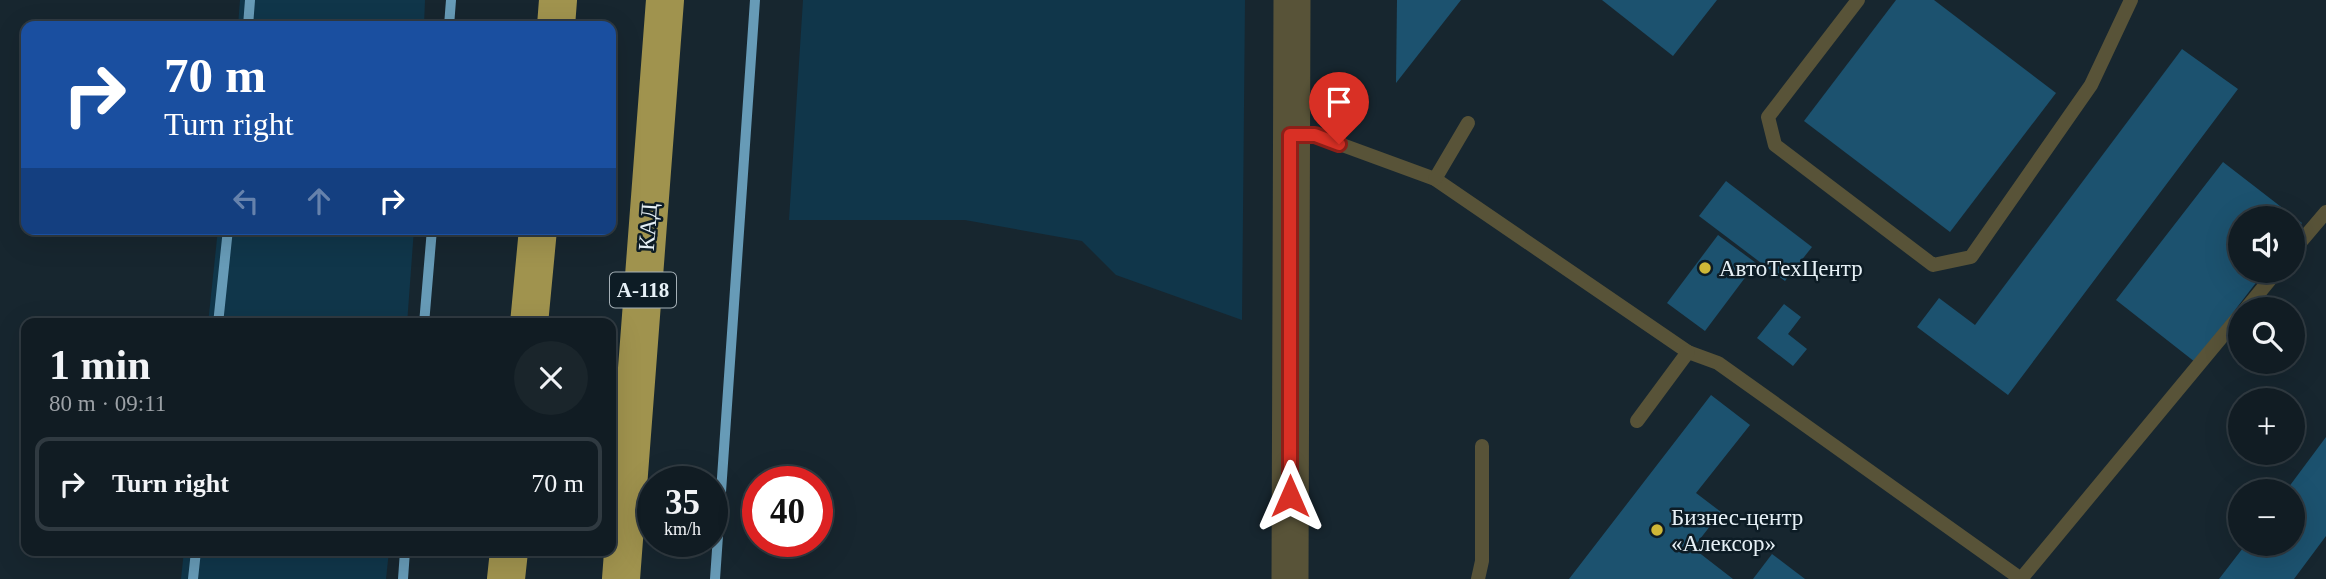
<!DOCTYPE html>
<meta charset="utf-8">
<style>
body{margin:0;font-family:Georgia,serif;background:#1a252b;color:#f1f3f6;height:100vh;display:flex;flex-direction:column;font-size:26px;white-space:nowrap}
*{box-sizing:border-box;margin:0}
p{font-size:23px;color:#9ca1a6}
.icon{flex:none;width:38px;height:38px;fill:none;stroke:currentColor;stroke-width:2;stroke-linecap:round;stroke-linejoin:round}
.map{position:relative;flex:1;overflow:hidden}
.side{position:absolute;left:21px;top:318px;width:595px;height:238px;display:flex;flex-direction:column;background:#111c23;border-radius:14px;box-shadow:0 7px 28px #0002,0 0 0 2px #303a41}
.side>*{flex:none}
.hud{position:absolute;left:21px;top:21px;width:595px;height:214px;border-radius:14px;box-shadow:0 7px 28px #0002,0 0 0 2px #303a41;background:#1a4fa0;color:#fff;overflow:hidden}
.controls{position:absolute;left:2228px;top:206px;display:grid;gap:14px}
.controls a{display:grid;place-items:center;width:77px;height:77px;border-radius:50%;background:#111c23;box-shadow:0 7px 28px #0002,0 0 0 2px #303a41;font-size:35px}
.speed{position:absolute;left:637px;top:466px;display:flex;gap:14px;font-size:35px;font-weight:700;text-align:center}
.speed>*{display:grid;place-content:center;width:91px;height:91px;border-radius:50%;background:#111c23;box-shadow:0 7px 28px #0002,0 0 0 2px #303a41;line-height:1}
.speed small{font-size:18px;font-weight:400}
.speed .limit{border:10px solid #d22;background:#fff;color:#111}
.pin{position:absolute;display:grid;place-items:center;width:60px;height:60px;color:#fff;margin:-72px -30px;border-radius:50% 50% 50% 0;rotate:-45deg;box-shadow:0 0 7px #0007}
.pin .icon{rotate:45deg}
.me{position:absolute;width:77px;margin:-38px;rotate:0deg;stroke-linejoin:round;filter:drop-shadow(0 0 5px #0008)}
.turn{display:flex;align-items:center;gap:24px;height:147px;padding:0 28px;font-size:32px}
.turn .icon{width:91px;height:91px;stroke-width:2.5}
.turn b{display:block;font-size:49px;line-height:60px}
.lanes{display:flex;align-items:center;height:66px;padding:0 28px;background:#0003;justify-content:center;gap:35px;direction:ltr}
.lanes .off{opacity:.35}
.round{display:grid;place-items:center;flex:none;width:74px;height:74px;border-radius:37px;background:#1a252b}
.overview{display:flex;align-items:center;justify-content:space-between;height:119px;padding:0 28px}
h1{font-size:42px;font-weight:600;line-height:52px}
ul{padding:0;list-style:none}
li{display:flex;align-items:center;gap:21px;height:94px;margin:0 14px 10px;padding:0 14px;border:4px solid #303a41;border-radius:14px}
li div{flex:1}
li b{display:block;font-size:26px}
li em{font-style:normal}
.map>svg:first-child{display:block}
.green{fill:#10364a}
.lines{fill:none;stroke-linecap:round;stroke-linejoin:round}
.stream{stroke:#679bb7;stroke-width:10}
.building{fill:#1c526f}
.service{stroke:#585338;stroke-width:14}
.tertiary{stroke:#585338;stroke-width:37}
.motorway{stroke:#a0934e;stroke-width:38}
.route-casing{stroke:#8d1f18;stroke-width:18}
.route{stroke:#d93025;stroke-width:12}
.poi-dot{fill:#cfb837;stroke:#0d1c25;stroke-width:2.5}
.labels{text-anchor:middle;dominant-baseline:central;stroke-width:5;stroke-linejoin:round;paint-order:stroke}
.shield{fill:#0d1c25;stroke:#a5b0b7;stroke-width:2}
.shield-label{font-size:21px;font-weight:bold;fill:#e6f0f6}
.street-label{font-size:23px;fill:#e6f0f6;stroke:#0d1c25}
.poi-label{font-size:23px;fill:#e6f0f6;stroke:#0d1c25;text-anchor:start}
</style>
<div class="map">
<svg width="2326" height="579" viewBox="0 0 2326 579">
<rect width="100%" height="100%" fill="#17262f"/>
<g class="green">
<path d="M240,0h185l-1,26h-186z"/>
<path d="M803,0h442l-3,320 -126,-45 -34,-34 -117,-21h-176z"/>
<path d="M218,229h196l-7,95h-199z"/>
<path d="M184,551h205l-3,28h-205z"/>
</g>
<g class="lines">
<g class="stream">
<path d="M248,26l2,-26"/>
<path d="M449,26l2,-26"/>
<path d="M218,324l10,-95"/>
<path d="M424,324l8,-95"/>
<path d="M193,579l3,-28"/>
<path d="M403,579l2,-28"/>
<path d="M715,579l40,-579"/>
</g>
</g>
<g class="building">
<path d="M1397,0h64l-65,83z"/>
<path d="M1602,0h115l-44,56z"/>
<path d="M1896,0h38l122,93 -106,139 -146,-111z"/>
<path d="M2182,49l56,40 -230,306 -91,-68 22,-29 36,27z"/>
<path d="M2223,162l79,61 -10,13v-17h-52v52h25l-70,91 -79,-62z"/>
<path d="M1726,181l86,66 -27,34 -86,-65z"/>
<path d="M1718,235l38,28 -51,68 -38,-28z"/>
<path d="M1784,304l17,13 -13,17 19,15 -14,17 -36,-28z"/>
<path d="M1711,395l39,30 -54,68 25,19 -28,36 40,31h-164z"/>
<path d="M2326,437v99l-32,43h-75l27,-35h46v-52h-7z"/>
<path d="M1772,554l33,25h-52z"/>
</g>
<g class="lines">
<g class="service">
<path d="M1858,0l-90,117 7,28 158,120 38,-8 120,-172 40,-85"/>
<path d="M1291,135h24l120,44 253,173 30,11 303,216 219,-264"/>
<path d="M1435,179l33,-56"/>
<path d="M2292,252l34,-40"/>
<path d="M2245,310l32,-39"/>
<path d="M1637,421l51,-69"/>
<path d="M1478,579l4,-18v-115"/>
</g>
<path class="tertiary" d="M1290,579l2,-579"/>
<g class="motorway">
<path d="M556,26l2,-26"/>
<path d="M529,324l9,-95"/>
<path d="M506,579l3,-28"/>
<path d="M621,579l44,-579"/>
</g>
</g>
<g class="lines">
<defs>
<path id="route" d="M1290,496v-361h25l24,9"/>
</defs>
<use href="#route" class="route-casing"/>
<use href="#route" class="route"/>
</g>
<g class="poi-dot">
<circle cx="1705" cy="268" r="7"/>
<circle cx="1657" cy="530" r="7"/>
</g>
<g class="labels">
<rect class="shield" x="610" y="272.5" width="66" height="35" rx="5"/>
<g class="shield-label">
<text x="643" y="290">А-118</text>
</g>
<g class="street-label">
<text transform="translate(648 227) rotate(-86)">КАД</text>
</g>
<g class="poi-label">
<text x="1719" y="268">АвтоТехЦентр</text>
<text x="1671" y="517">Бизнес-центр<tspan x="1671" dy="26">«Алексор»</tspan></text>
</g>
</g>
</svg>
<div class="controls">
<a><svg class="icon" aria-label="sound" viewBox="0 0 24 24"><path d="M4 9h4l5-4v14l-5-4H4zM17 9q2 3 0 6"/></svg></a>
<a><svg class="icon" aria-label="search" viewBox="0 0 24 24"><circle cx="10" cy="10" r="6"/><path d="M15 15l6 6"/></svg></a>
<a>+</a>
<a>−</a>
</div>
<div class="speed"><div>35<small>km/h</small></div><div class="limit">40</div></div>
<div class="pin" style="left:1339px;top:144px;background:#d93025"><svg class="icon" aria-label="arrive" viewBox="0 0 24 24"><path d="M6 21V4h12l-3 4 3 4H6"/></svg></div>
<svg class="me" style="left:1290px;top:496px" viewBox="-20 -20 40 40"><path d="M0-17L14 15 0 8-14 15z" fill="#d93025" stroke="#fff" stroke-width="4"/></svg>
<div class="hud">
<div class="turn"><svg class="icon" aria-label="right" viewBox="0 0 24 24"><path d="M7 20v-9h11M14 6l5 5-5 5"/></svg><div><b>70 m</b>Turn right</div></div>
<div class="lanes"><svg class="icon off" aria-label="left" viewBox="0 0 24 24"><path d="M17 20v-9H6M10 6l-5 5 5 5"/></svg><svg class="icon off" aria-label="ahead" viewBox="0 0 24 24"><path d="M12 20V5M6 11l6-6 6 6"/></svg><svg class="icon" aria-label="right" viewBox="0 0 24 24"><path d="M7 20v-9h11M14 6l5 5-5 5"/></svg></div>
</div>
<section class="side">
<div class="overview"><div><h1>1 min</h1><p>80 m · 09:11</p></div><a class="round"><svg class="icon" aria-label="close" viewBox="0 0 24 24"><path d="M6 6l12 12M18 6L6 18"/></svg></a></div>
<ul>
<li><svg class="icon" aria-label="right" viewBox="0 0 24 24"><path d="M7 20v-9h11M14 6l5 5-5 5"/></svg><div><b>Turn right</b></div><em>70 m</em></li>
</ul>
</section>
</div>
